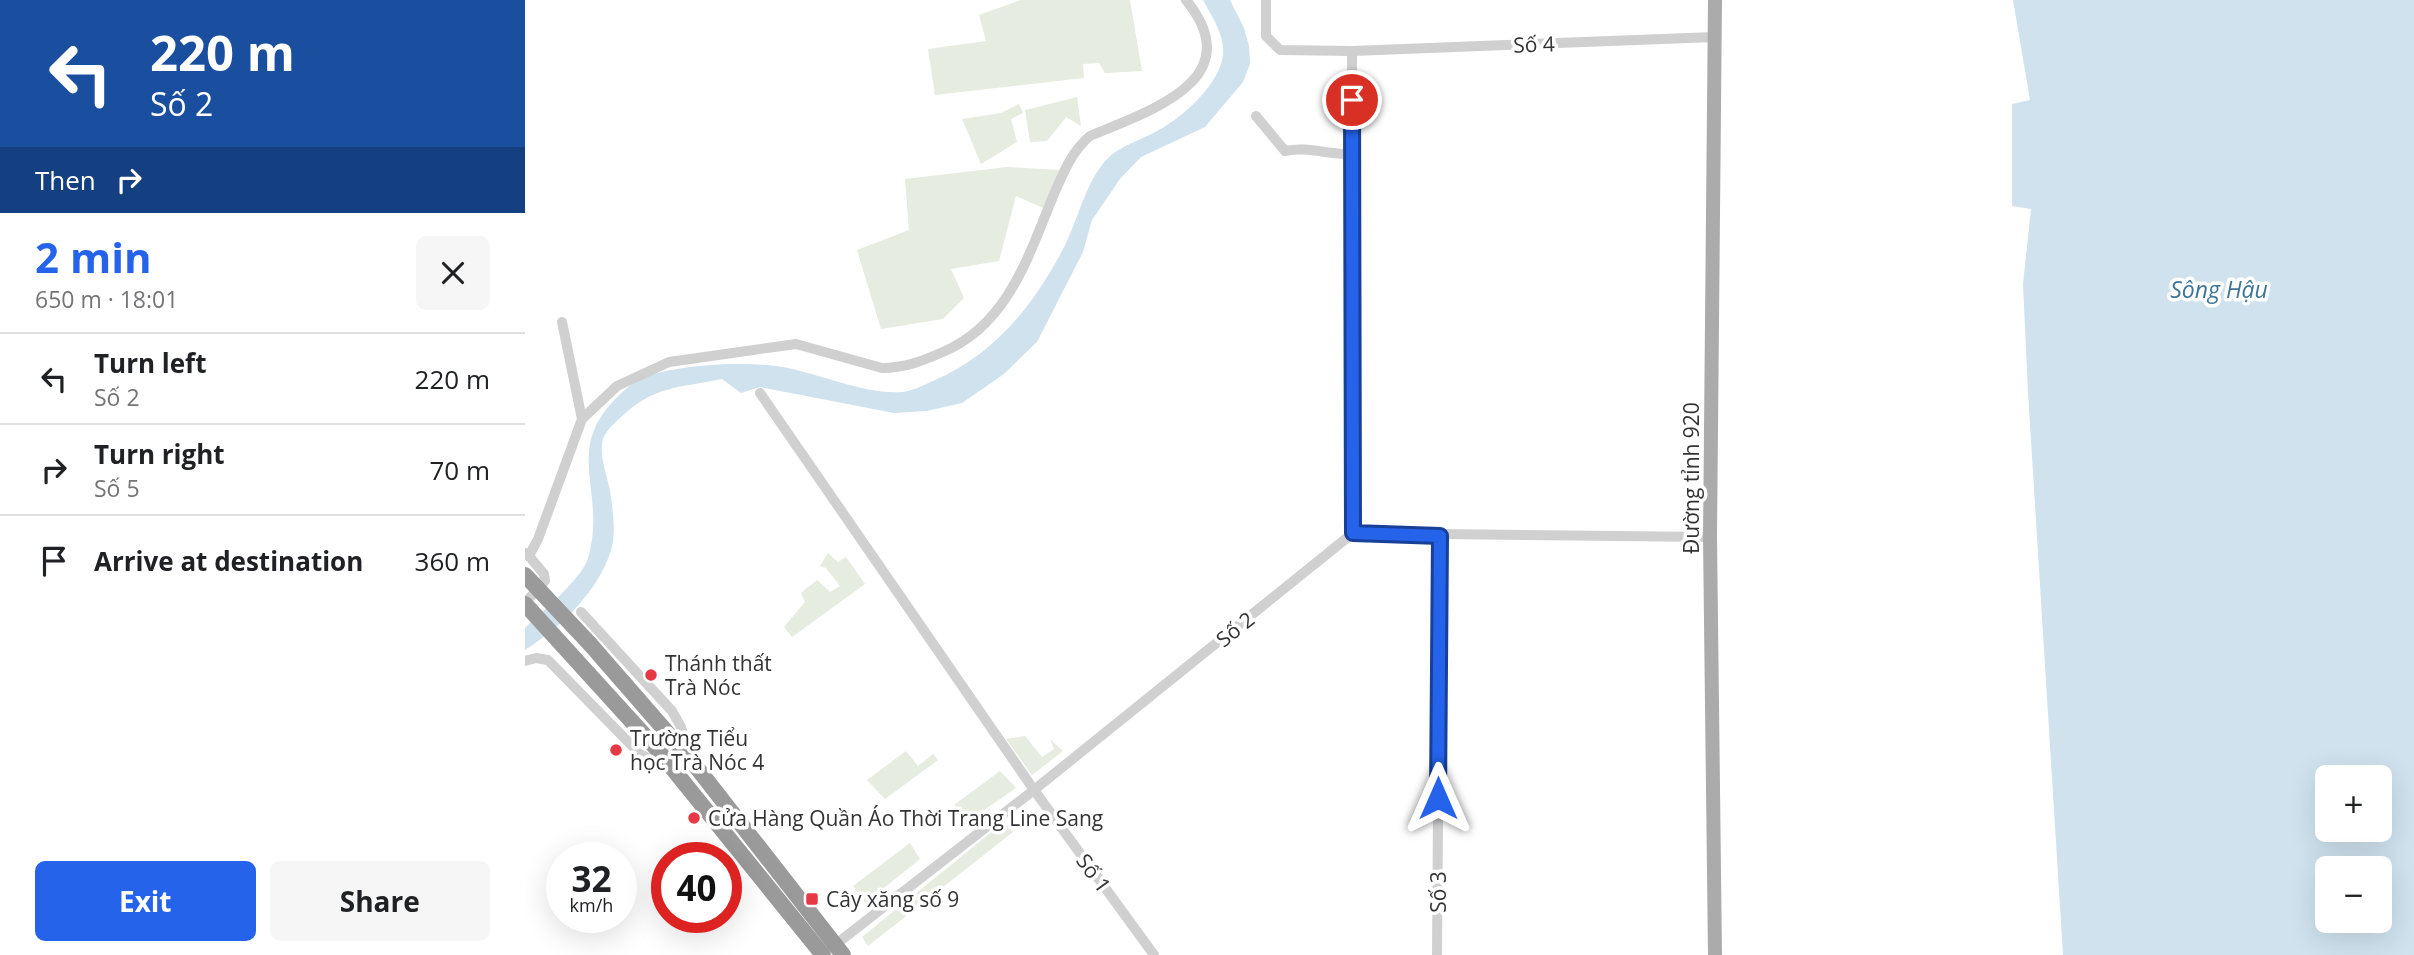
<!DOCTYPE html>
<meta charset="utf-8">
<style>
body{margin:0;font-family:"Open Sans",sans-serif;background:#f6f6f6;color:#202124;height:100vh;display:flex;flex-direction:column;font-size:26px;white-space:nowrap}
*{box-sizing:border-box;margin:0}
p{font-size:23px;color:#757577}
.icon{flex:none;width:38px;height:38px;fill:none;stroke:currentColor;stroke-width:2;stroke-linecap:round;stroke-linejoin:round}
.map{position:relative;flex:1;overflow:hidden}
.drawer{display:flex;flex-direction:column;background:#fff;width:525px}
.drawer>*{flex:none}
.guide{background:#1a4fa0;color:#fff;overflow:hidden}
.fabs{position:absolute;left:1790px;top:765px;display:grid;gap:14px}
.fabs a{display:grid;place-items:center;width:77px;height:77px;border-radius:10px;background:#fff;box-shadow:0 7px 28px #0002;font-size:35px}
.speed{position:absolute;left:21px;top:842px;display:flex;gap:14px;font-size:35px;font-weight:700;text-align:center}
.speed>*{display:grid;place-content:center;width:91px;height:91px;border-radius:50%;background:#fff;box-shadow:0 7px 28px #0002;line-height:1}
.speed small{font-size:18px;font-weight:400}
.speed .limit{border:10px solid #d22;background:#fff;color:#111}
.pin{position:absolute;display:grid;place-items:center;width:60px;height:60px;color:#fff;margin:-30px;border:4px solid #fff;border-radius:50%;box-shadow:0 2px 7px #0007}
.me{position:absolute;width:77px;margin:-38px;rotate:0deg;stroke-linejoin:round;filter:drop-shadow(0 0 5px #0008)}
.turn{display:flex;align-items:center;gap:24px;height:147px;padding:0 35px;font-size:32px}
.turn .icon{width:91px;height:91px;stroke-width:2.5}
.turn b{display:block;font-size:49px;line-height:60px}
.then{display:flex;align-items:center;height:66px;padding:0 35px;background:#0003;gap:14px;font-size:26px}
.round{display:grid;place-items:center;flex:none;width:74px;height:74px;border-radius:10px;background:#f6f6f6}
.overview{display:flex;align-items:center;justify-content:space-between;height:119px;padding:0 35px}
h1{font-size:42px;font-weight:700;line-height:52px;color:#2563eb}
.action{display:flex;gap:14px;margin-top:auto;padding:14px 35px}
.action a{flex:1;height:80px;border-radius:10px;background:#2563eb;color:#fff;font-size:28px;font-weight:700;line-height:80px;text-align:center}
.action a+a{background:#f6f6f6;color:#202124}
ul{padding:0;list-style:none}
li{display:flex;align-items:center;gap:21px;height:91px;padding:0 35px;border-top:2px solid #e0e0e0}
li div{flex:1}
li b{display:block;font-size:26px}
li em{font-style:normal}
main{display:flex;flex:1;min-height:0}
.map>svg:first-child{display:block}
.green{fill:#e6ecdf}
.water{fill:#cfe2ee;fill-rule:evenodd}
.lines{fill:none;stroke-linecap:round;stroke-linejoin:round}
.minor{stroke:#d0d0d0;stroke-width:10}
.major{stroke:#ababab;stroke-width:14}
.highway{stroke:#9a9a9a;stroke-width:16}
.highway-bridge{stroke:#9a9a9a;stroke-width:16}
.route-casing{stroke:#184099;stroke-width:18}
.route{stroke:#2563eb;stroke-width:12}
.poi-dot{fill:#e63946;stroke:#fff;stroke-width:2.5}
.labels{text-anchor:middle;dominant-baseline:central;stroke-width:7;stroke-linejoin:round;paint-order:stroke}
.street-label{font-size:21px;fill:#333;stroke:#fff}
.poi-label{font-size:21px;fill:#333;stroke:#fff;text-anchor:start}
.water-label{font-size:23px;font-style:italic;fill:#3f7597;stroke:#fff}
</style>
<main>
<section class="drawer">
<div class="guide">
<div class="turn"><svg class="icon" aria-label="left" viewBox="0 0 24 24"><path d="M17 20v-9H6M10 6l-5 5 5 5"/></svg><div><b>220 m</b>Số 2</div></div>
<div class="then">Then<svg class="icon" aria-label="right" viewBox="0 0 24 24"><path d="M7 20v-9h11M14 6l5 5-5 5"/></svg></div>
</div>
<div class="overview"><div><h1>2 min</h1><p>650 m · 18:01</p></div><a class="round"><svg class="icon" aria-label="close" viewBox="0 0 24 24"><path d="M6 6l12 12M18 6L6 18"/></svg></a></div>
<ul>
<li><svg class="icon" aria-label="left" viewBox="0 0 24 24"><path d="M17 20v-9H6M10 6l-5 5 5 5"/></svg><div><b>Turn left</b><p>Số 2</p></div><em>220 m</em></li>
<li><svg class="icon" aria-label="right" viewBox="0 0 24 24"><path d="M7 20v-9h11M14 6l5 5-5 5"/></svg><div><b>Turn right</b><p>Số 5</p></div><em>70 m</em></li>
<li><svg class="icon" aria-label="arrive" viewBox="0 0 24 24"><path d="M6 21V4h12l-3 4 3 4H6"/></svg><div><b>Arrive at destination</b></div><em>360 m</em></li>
</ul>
<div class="action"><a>Exit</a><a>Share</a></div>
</section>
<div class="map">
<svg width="1889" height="955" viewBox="0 0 1889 955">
<rect width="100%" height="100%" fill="#fff"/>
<g class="green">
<path d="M496,0h109l12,71 -37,2 -6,-10 -16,1 1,14 -149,17 -7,-46 58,-8 -7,-26z"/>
<path d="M552,97l4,29 -15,-9 -19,24 -17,1 -5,-32z"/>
<path d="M494,104l4,9 -12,6 6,23 -36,22 -19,-45 39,-6z"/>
<path d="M482,167l54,3 -18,38 -27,-12 -17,65 -48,8 13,29 -21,21 -62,10 -24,-79 52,-20 -4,-51z"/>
<path d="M303,553l10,9 8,-5 19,27 -73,53 -8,-10 21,-25 -4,-9 16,-13 13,12 10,-6 -14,-18 -6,-2z"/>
<path d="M500,736l17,21 12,-8 -4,-10 13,12 -31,24 -26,-36z"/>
<path d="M381,751l12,15 15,-12 5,6 -53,39 -18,-19z"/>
<path d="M475,771l16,17 -48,33 -14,-16z"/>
<path d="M479,822l9,10 -145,114 -6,-9z"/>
<path d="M385,843l10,16 -55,44 -12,-17z"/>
</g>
<g class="water">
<path d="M678,0h27l14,28 5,18 1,18 -7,18 -38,45 -64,30 -21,22 -28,41 -9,32 -46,90 -33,32 -42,29 -35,8 -33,2 -134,-26 -19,6 -19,-14c-44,9 -69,7 -102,39 -7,6 -14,13 -17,21 -5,18 6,40 8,58 2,16 5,38 0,53 -12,41 -51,78 -86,100v-22c16,-16 57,-49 63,-70 21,-71 -33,-113 43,-173 28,-22 122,-25 157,-17 34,7 79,27 114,24 10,-1 22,-7 31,-11 61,-26 103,-78 132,-136 14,-28 20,-61 41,-85 14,-15 36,-20 53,-30 23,-13 51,-38 61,-63 10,-26 -6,-46 -17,-67z"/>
<path d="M1488,0h401v955h-351l-35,-563 -5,-108 8,-75 -19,-3v-102l18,-4zM1802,777h53v53h-53zM1802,868h53v52h-53z"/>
</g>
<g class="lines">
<g class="minor">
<path d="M741,0v36l14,14 72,1 363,-14"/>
<path d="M827,51l1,482"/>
<path d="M731,116l29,35c23,-5 43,4 67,3"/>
<path d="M235,393l274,397 120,165"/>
<path d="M57,419l35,-33 52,-24 127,-18 86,24c23,0 40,-7 61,-16 66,-28 86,-98 111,-158 10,-22 17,-42 36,-58 59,-25 161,-56 96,-136"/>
<path d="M0,553l4,3 9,-17 44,-120 -20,-97"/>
<path d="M0,603l20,-22 -1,-7 -15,-18"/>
<path d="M56,612l91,99 9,16 9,29"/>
<path d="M0,661l11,-3 12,2 92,94 34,17"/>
<path d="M310,945l199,-155 319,-257 357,4"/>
<path d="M912,955l3,-419"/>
</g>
<path class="major" d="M1190,0l-5,537 5,418"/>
<g class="highway">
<path d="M0,604l131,144 167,207"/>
<path d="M65,644l101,116 152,195"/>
</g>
<path class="highway-bridge" d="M0,575l65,69"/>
</g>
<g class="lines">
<defs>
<path id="route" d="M827,100l1,433 87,3 -2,262"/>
</defs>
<use href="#route" class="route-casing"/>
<use href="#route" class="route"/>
</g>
<g class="poi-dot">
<circle cx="126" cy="675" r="7"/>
<circle cx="91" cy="750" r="7"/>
<circle cx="169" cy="818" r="7"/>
<rect x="280" y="892" width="14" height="14" rx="3.5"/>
</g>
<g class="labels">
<g class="street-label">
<text transform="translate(1009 44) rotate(-2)">Số 4</text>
<text transform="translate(1166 478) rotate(-90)">Đường tỉnh 920</text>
<text transform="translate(710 629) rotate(-39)">Số 2</text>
<text transform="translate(569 873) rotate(54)">Số 1</text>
<text transform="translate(913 892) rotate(-90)">Số 3</text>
</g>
<g class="poi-label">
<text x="140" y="663">Thánh thất<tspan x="140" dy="24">Trà Nóc</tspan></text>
<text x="105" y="738">Trường Tiểu<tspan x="105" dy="24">học Trà Nóc 4</tspan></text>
<text x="183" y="818">Cửa Hàng Quần Áo Thời Trang Line Sang</text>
<text x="301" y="899">Cây xăng số 9</text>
</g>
<g class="water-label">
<text x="1694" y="289">Sông Hậu</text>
</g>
</g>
</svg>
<div class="fabs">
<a>+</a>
<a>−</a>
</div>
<div class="speed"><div>32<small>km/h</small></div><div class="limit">40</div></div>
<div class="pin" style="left:827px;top:100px;background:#d93025"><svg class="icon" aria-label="arrive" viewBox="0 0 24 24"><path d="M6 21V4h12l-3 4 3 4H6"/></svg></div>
<svg class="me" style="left:913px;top:798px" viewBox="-20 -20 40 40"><path d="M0-17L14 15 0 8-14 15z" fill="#2563eb" stroke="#fff" stroke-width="4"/></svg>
</div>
</main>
